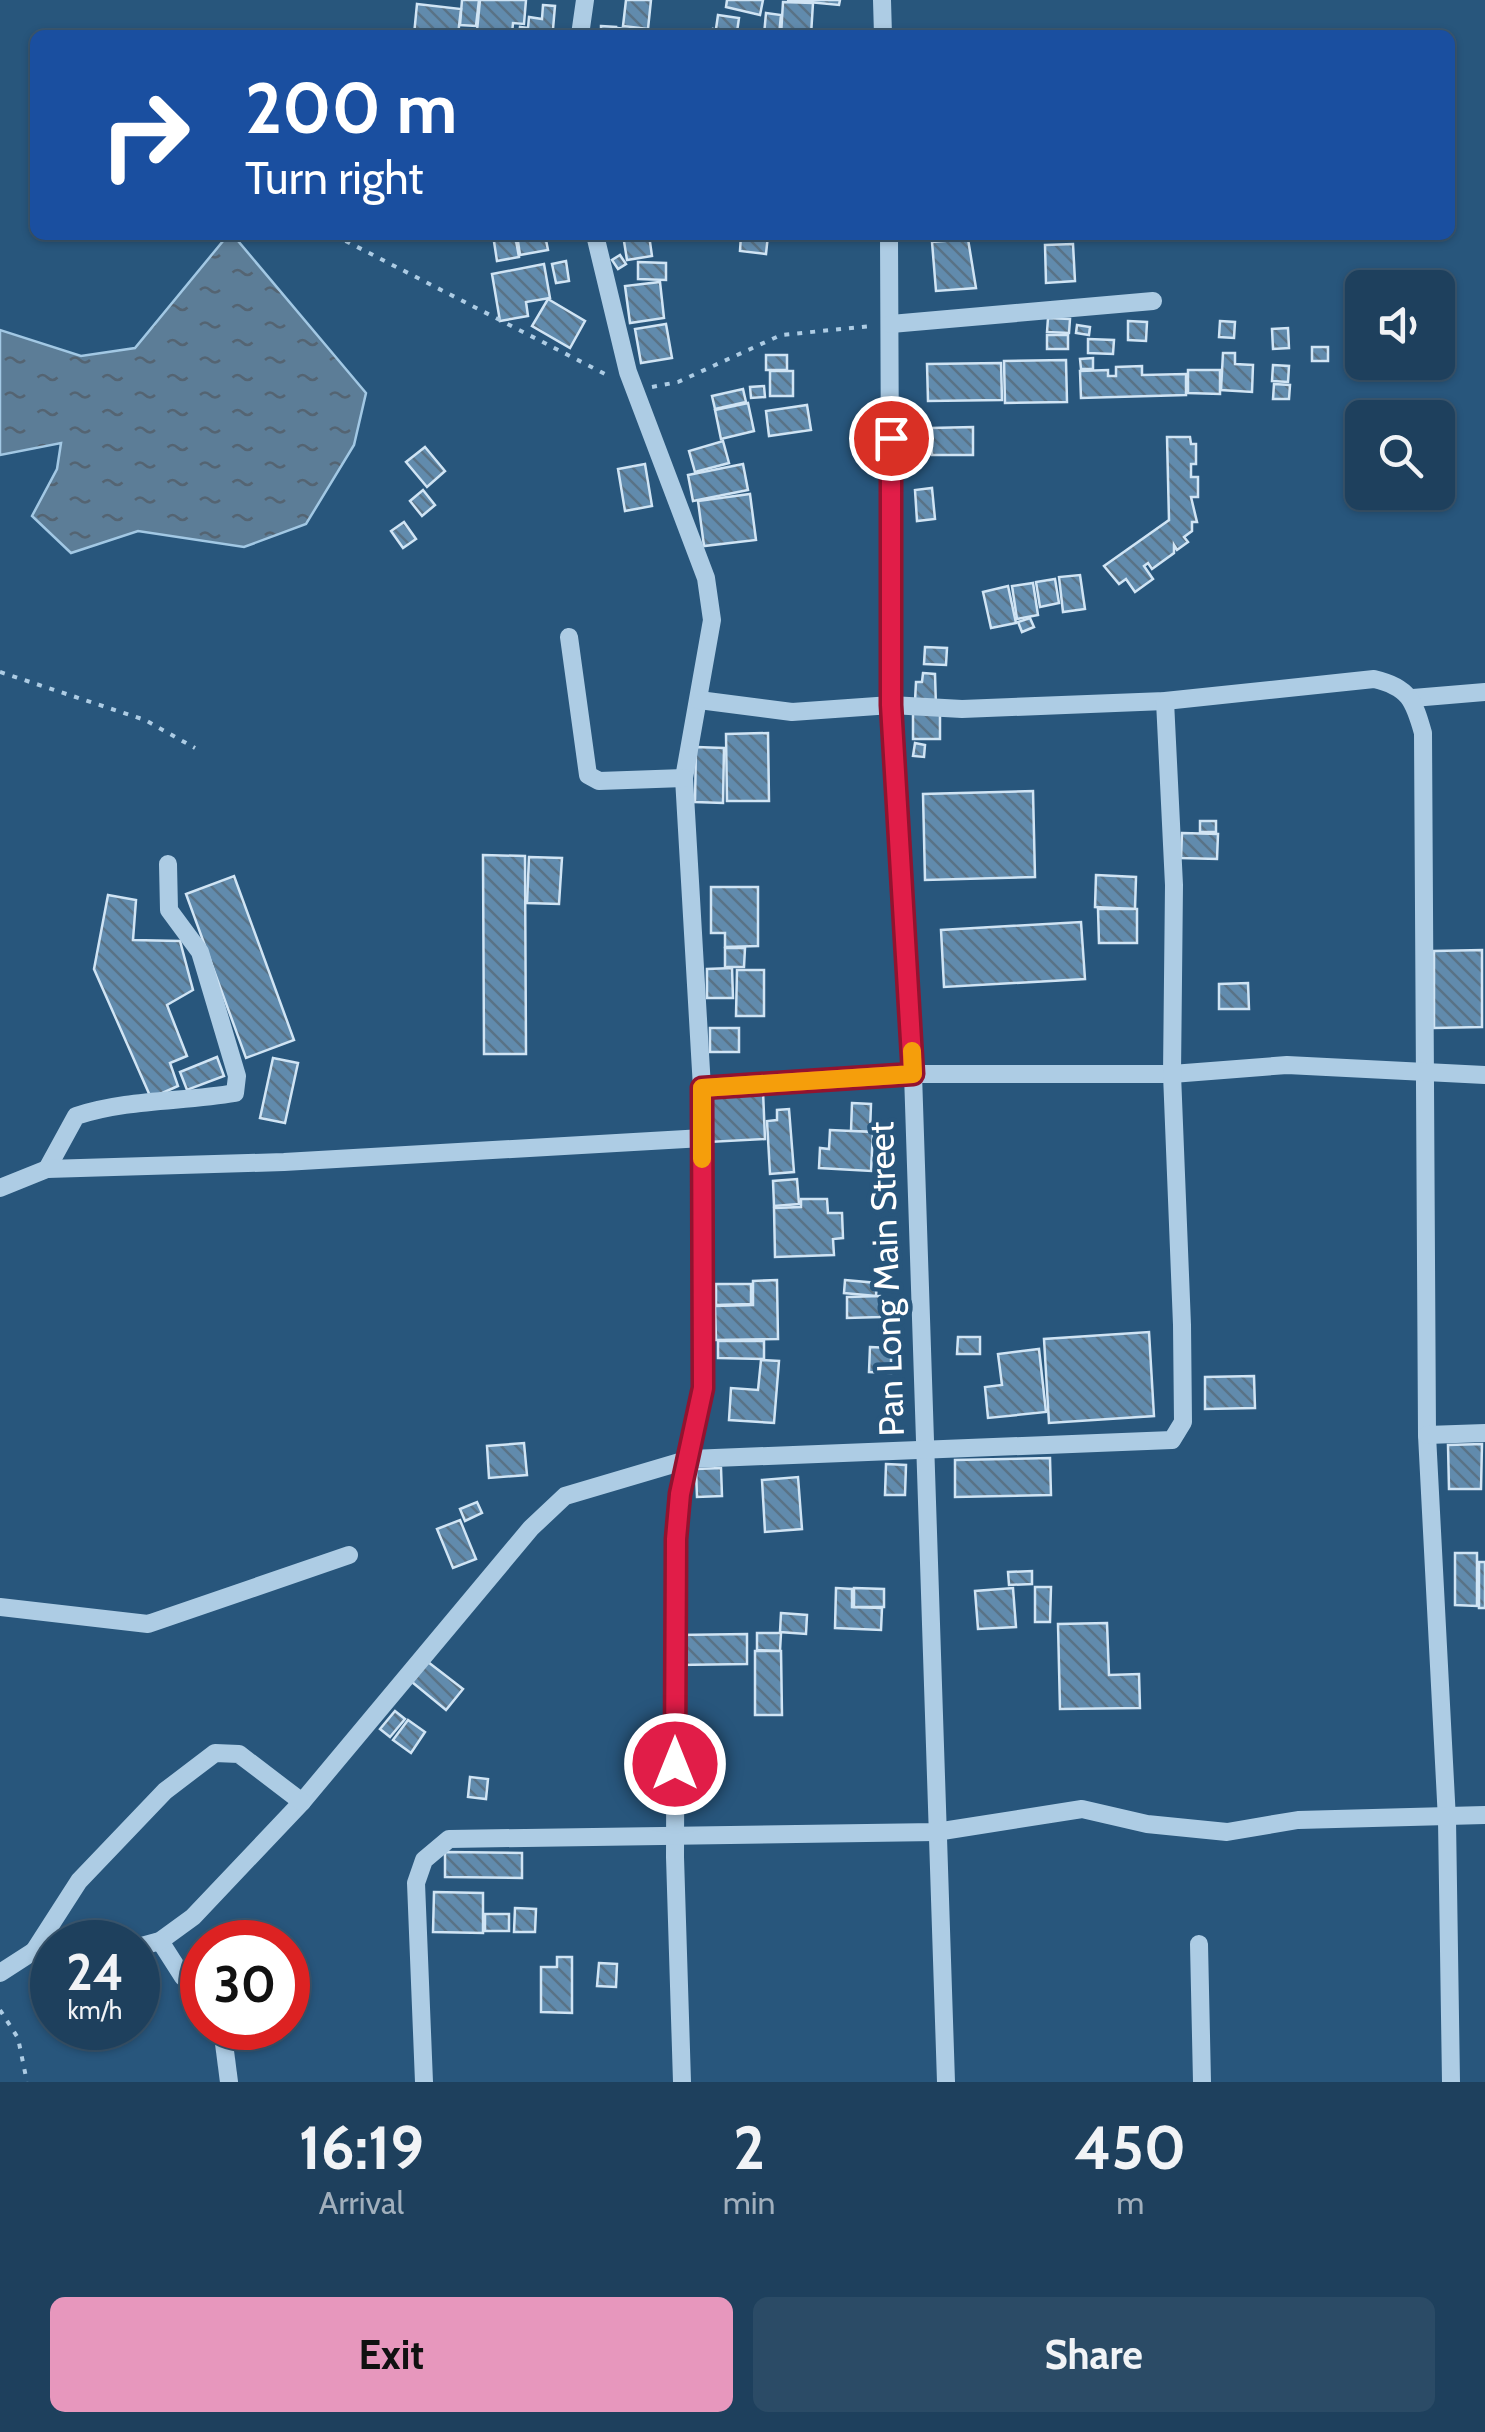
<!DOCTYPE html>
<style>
body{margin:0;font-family:Cabin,sans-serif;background:#2b4b66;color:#f1f3f6;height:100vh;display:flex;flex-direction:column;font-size:38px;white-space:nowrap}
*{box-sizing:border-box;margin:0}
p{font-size:32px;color:#a1afbc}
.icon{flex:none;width:55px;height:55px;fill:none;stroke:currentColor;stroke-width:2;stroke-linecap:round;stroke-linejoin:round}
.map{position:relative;height:2082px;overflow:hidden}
.side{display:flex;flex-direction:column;background:#1e405d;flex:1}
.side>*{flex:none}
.top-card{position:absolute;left:30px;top:30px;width:1425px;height:210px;border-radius:15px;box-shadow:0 2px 8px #0004,0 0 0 2px #3c5972;background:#1a4fa0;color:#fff;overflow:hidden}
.tools{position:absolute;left:1345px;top:270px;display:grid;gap:20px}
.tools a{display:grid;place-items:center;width:110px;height:110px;border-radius:15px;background:#1e405d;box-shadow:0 2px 8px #0004,0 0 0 2px #3c5972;font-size:50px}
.speed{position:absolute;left:30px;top:1920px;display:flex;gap:20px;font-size:50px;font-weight:700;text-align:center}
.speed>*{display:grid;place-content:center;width:130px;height:130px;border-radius:50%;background:#1e405d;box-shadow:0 2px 8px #0004,0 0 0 2px #3c5972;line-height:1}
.speed small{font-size:25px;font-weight:400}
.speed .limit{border:15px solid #d22;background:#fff;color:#111}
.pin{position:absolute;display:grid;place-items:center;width:85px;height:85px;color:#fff;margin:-42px;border:5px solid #fff;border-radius:50%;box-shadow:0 2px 10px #0007}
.me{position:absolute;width:110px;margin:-55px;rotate:0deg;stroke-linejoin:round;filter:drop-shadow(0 0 8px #0008)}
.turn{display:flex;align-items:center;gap:35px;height:210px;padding:0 50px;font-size:45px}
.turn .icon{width:130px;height:130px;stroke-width:2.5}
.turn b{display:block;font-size:70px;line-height:85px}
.eta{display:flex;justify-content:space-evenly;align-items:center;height:170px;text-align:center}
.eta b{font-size:60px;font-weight:700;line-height:70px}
.cta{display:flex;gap:20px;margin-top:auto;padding:20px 50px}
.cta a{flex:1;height:115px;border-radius:15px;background:#e797bd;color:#111;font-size:40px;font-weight:700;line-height:115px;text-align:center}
.cta a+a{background:#2b4b66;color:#f1f3f6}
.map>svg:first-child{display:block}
.water{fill:url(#water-ripples);stroke:#a2c8e4;stroke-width:2.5}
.building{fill:url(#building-back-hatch);stroke:#d0e4f4;stroke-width:2.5}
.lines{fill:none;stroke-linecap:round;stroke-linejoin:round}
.path{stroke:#adcce4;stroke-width:4;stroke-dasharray:5 8;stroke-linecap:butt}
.minor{stroke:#adcce4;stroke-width:18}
.route-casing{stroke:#92132f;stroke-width:25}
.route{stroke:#e11d48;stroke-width:18}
.slow{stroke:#f59e0b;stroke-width:18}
.labels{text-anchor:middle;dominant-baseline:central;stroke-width:9;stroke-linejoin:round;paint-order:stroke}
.street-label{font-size:35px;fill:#fff;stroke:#28567c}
</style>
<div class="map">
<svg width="1485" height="2082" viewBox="0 0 1485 2082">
<defs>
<pattern id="water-ripples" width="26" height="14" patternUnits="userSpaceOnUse" patternTransform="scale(2.5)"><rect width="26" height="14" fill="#5c7d97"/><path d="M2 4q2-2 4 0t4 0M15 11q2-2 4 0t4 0" fill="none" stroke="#546472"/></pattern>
<pattern id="building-back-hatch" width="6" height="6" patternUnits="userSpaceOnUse" patternTransform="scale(2.5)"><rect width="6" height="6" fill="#618bad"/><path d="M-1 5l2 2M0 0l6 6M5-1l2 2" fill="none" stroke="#597286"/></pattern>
</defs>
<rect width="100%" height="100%" fill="#28567c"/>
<path class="water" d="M228,235h5l133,158 -12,52 -48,79 -62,23 -106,-16 -67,22 -39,-37 25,-47 4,-26 -61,12v-125l81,26 54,-8z"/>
<g class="building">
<path d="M462,0h17l-3,26 -16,-1z"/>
<path d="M480,0h46l-2,24 -11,-1 -1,11 -35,-3z"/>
<path d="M626,0h25l-3,29 -25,-3z"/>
<path d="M727,0h36l-3,15 -34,-8z"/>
<path d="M787,0h53l-1,5z"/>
<path d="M783,2l30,1 -2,32h-30z"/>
<path d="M417,4l44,5 -3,26h-44z"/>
<path d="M543,5l12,1 -2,23 -9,6h-25l1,-8 8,1 1,-11 13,2z"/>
<path d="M766,13l15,2 -2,20h-15z"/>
<path d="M718,15l21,3 -2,14 -21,-3z"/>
<path d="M601,26l15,1 -1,8h-14z"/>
<path d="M617,28l31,3 -1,4h-30z"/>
<path d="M713,29l25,4 -1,2h-25z"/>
<path d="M654,30l55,4v1h-56z"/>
<path d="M493,235h22l4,22 -22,4z"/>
<path d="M517,235h28l3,15 -28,5z"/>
<path d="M623,235h26l3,21 -25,4z"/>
<path d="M707,235h32v5l-33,-2z"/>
<path d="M741,235h27l-2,19 -26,-3z"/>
<path d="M968,239l8,49 -40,3 -4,-49z"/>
<path d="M1073,244l2,37 -29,2 -1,-38z"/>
<path d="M620,255l6,9 -8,5 -6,-9z"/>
<path d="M566,261l3,20 -13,2 -4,-19z"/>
<path d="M638,262l28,1v17l-28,-1z"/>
<path d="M544,264l6,34 -24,4 2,14 -28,5 -8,-47z"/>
<path d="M660,282l4,36 -34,5 -5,-37z"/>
<path d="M548,299l37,22 -15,27 -38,-22z"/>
<path d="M1048,318l22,1 -1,14 -22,-1z"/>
<path d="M1128,321l19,1 -1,19 -18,-1z"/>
<path d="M1220,321l15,1 -1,16 -15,-1z"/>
<path d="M666,324l6,34 -31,5 -6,-34z"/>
<path d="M1077,325l13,2 -1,8 -13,-2z"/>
<path d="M1288,328l1,20 -16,1 -1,-20z"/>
<rect x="1047" y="335" width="21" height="14"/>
<path d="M1088,339l26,1 -1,14 -25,-1z"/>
<rect x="1312" y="347" width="16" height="14"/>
<path d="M1223,353h12v11l18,1 -1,27 -31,-2z"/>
<rect x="766" y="355" width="21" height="15"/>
<path d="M1093,358v11h-12l-1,-10z"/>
<path d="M1066,360l1,42 -62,1 -1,-42z"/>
<path d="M1001,363l1,37 -74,1 -1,-37z"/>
<path d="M1273,365l16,1 -1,16 -16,-1z"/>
<path d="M1142,366v9l44,-1v21l-105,3 -1,-27 28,-1v6h8v-9z"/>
<path d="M1188,370h32v24l-32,-1z"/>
<rect x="770" y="371" width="23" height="25"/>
<path d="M1274,384l16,1 -1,14h-16z"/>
<path d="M764,386l1,11 -14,1 -1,-11z"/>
<path d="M743,389l3,13 -31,7 -3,-13z"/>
<path d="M748,403l6,28 -33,8 -6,-29z"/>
<path d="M807,405l4,25 -42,6 -3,-25z"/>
<path d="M973,427v28h-41l-1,-27z"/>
<path d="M1167,437h23l1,7h5v20h-5v13h7v20h-7l6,25h-5v9l-8,6 4,5 -11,8 -3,-5v8l-22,16 -4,-6 -4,3 9,13 -18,13 -9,-13 -7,5 -15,-18 65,-46z"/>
<path d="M723,441l6,22 -34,9 -6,-21z"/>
<path d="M425,447l20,24 -18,16 -21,-25z"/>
<path d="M645,464l7,42 -27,5 -7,-42z"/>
<path d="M743,464l5,26 -55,11 -5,-26z"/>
<path d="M932,488l3,31 -18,2 -2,-31z"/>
<path d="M423,490l12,15 -13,11 -12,-15z"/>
<path d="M750,494l6,46 -52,6 -6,-45z"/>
<path d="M404,522l12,17 -13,9 -12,-17z"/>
<path d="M1080,575l5,34 -22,3 -4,-35z"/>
<path d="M1055,579l4,24 -19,4 -4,-25z"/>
<path d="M1033,583l5,32 -21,4 -5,-33z"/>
<path d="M1008,586l8,37 -25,5 -8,-36z"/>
<path d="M1030,618l4,9 -12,5 -4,-10z"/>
<path d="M925,647l22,1 -1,17 -22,-1z"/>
<path d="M923,673l12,1 1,33 -21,-6 1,-19h6z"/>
<rect x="913" y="712" width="27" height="27"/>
<path d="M768,733l1,68h-42l-1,-67z"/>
<path d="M915,743l10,2 -1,12 -11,-1z"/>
<path d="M696,747l28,1 -1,55 -28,-1z"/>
<path d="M1033,791l2,86 -110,3 -2,-86z"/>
<rect x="1200" y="821" width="16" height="11"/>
<path d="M1182,833l36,1 -1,25 -36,-1z"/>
<path d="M483,855l42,1 1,198h-42z"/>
<path d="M529,857l33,1 -3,46 -32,-1z"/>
<path d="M1096,875l40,2 -1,32 -40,-2z"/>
<path d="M234,876l60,164 -48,18 -60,-164z"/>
<path d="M711,887h47v59l-33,1v-14h-14z"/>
<path d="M108,895l28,5 -3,40 47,1 13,49 -26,15 20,51 -17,7 8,23 -27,12 -57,-129z"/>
<path d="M1098,909h39v34h-38z"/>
<path d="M1081,922l4,57 -141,8 -3,-57z"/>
<path d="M725,948h20l-1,19h-19z"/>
<path d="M1482,950v77l-48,1v-77z"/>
<path d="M732,968l1,30h-26v-29z"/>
<path d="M737,970h27v46h-28z"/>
<path d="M1248,983l1,26h-30v-25z"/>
<rect x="710" y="1028" width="29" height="24"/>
<path d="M217,1057l7,19 -37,14 -7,-18z"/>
<path d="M273,1058l25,5 -13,60 -25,-5z"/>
<path d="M763,1091l2,48 -56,3 -3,-48z"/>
<path d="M852,1103l19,1 -1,28 -19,-1z"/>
<path d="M789,1109l5,63 -24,2 -3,-53 10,-1v-10z"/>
<path d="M830,1130l43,2 -2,39 -52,-3 1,-20 9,1z"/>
<path d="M797,1179l2,25 -25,2 -1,-25z"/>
<path d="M801,1199h26l1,14h14l1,25 -10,1 1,16 -59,2 -1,-49 27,-1z"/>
<path d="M777,1280l1,59 -62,1 -1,-34 38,-1v-24z"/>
<path d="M845,1280l32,3 -1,13 -32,-3z"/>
<path d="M716,1284h35v20l-35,1z"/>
<path d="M880,1296l1,21 -34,1v-21z"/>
<path d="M1149,1332l5,84 -105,7 -5,-84z"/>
<path d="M958,1337h22v17h-23z"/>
<path d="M718,1341h46v18l-46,-1z"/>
<path d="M870,1347l21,1v25l-22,-1z"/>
<path d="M1039,1349l7,63 -58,6 -3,-31 17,-2 -4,-31z"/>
<path d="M761,1360l18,1 -5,62 -45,-3 2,-32 27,2z"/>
<path d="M1254,1376l1,32 -50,1v-32z"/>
<path d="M524,1443l3,32 -38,3 -2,-32z"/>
<path d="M1482,1444l-1,45h-32l-1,-44z"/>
<path d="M1050,1458l1,37 -96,2v-37z"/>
<path d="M886,1464l20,1 -1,30h-20z"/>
<path d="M721,1468l1,28 -25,1 -1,-28z"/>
<path d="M798,1477l4,52 -37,3 -3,-52z"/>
<path d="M477,1502l5,11 -17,8 -5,-12z"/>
<path d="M460,1520l16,39 -23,9 -16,-39z"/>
<path d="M1455,1553h22v53l-22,-1z"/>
<rect x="1479" y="1562" width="6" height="46"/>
<path d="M1032,1571v13l-23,1 -1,-13z"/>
<path d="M1035,1587h16l-1,35h-15z"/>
<path d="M836,1588l16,1v18l30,1 -1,22 -46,-2z"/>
<path d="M854,1588l30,1v18h-30z"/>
<path d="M1013,1588l3,39 -38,2 -3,-38z"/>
<path d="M781,1613l26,2 -1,19 -26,-2z"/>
<path d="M1107,1623l2,52 30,-1 1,34 -80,1 -2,-85z"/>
<path d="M757,1633h24l-1,18 -23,-1z"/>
<path d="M747,1634v30l-70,1v-30z"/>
<path d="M755,1651h26l1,64h-27z"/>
<path d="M428,1662l35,27 -17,21 -34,-28z"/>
<path d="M395,1711l10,8 -15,18 -10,-8z"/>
<path d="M408,1720l17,12 -14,21 -18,-13z"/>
<path d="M470,1777l18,2 -2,20 -18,-2z"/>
<path d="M445,1852l77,1v25l-77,-1z"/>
<path d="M434,1892l49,1v40l-50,-1z"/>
<path d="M515,1908l21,1 -1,23h-21z"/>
<rect x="485" y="1914" width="24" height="17"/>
<path d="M557,1957h15v56l-31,-1v-45h16z"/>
<path d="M599,1963l18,1 -1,23 -19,-1z"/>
</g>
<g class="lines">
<g class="path">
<path d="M334,235l273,140"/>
<path d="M652,387l26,-5 103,-47 91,-9"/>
<path d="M0,672l145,48 50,28"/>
<path d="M0,2010l18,28 9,44"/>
</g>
<g class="minor">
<path d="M882,0l1,35"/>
<path d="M580,35l5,-35"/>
<path d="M595,235l33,137 78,206 6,42 -28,158 18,310 1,300 -23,106 -4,45 -1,318 7,225"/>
<path d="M889,235l2,470 22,369 33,1008"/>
<path d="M891,324l262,-23"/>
<path d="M569,637l19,138 11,6 85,-3"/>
<path d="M1413,698l72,-6"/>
<path d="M699,700l93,12 99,-7 71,4 203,-8 209,-22c35,8 40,22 49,54l4,702 20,385 4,262"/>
<path d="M702,1088l211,-14h259l115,-9 198,10"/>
<path d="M47,1169l29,-53c52,-17 106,-14 159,-23l2,-17 -37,-124 -31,-42 -1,-46"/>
<path d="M0,1188l47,-19 237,-7 419,-24"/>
<path d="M1427,1435l58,-2"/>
<path d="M0,1607l148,17 201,-69"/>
<path d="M160,1941l23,36 19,12"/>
<path d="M1199,1944l3,138"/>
<path d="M138,1947l22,-6 33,-24 109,-115 229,-274 34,-32 125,-37 482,-19 11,-18 -1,-97 -10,-251 2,-189 -9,-184"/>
<path d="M34,1951l45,-70 86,-90 50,-38 24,1 63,48"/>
<path d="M0,1973l34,-22h18"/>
<path d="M222,2028l7,54"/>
<path d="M424,2082l-8,-199 8,-23 25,-21 487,-7 146,-23 65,15 80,8 71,-12 187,-5"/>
</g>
</g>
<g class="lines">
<defs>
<path id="route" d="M675,1764l1,-225 4,-45 23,-106 -1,-300 211,-14 -22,-369v-267"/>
</defs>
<use href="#route" class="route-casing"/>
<use href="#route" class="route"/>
<path class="slow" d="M702,1159v-71l211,-14 -1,-23"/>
</g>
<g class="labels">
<g class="street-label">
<text transform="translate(886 1279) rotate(-92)">Pan Long Main Street</text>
</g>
</g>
</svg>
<div class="tools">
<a><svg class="icon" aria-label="sound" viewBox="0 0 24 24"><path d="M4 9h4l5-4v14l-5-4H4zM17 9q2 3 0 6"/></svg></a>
<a><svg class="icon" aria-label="search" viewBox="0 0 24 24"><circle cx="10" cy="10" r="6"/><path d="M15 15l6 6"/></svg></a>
</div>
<div class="speed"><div>24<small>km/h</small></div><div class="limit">30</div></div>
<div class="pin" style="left:891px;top:438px;background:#d93025"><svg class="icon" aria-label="arrive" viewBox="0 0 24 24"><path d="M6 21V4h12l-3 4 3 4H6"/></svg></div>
<svg class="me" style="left:675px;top:1764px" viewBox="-20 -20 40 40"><circle r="17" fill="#e11d48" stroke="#fff" stroke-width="3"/><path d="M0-11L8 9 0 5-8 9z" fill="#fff"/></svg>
<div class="top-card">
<div class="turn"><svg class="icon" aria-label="right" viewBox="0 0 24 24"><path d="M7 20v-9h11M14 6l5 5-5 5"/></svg><div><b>200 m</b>Turn right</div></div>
</div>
</div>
<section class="side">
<div class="eta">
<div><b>16:19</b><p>Arrival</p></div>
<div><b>2</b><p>min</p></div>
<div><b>450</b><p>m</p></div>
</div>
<div class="cta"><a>Exit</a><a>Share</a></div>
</section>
